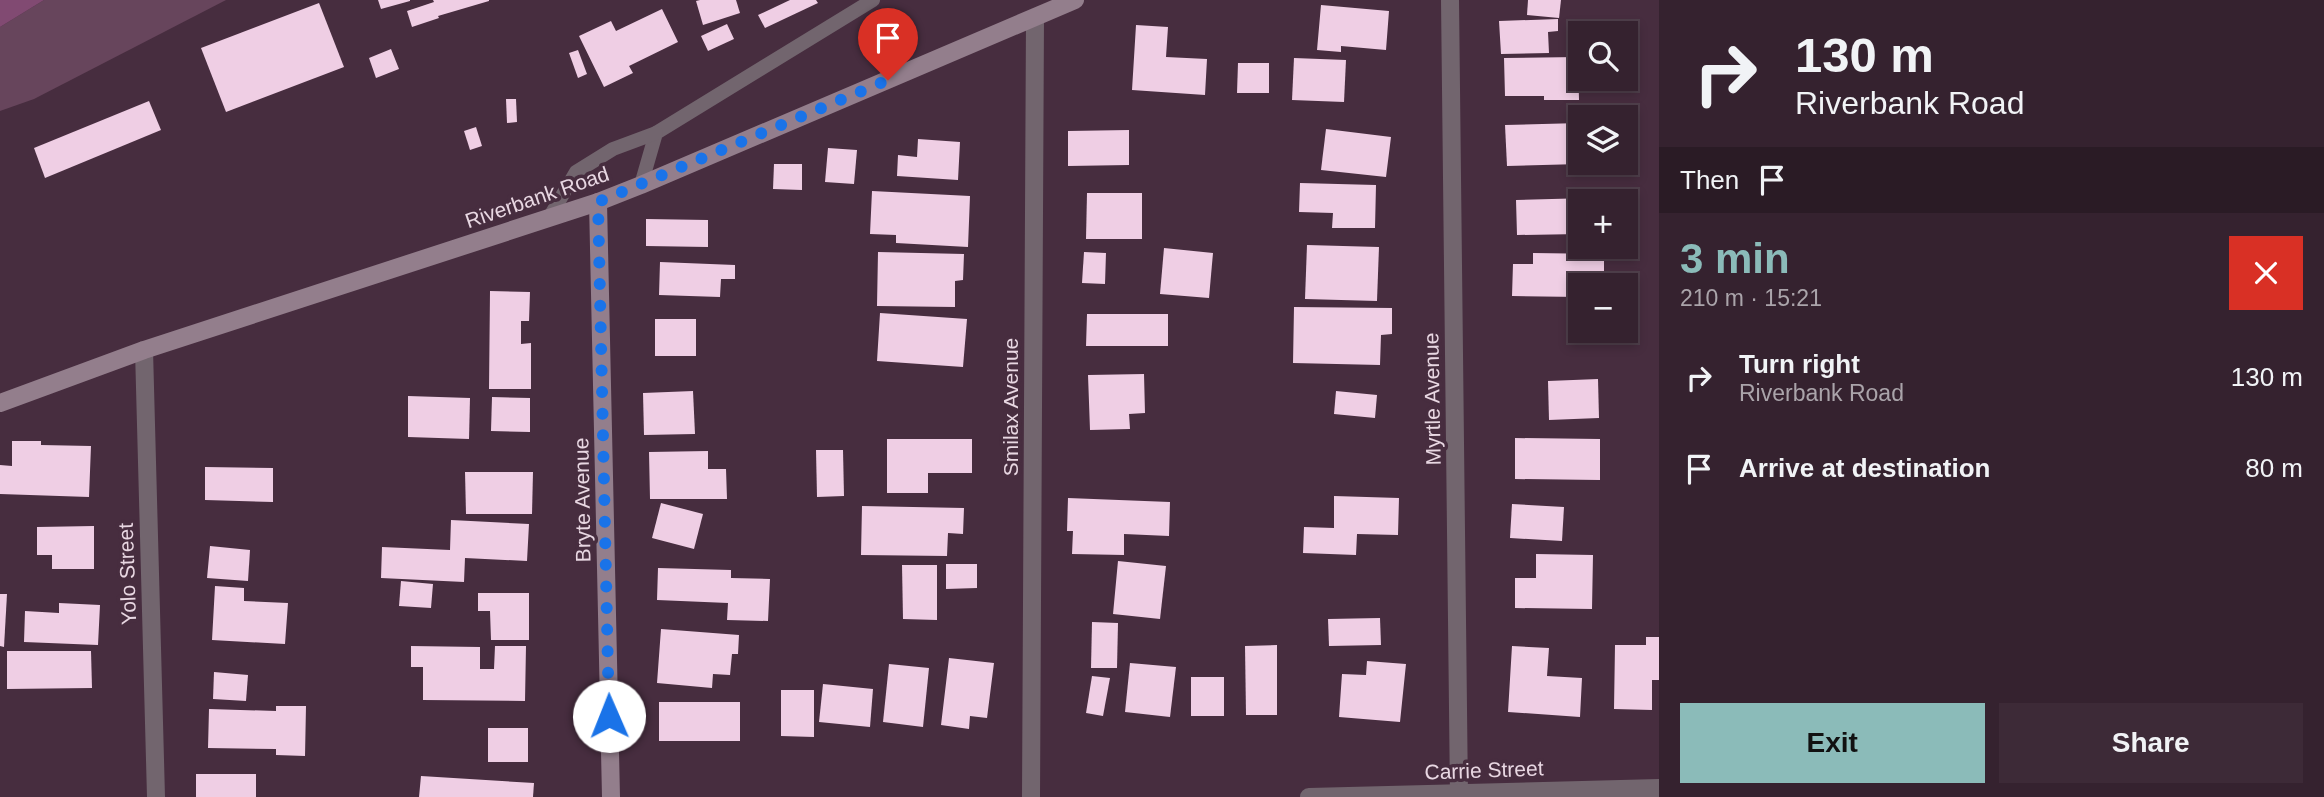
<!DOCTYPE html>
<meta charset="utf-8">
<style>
body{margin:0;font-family:Arial,sans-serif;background:#3d2a37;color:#f1f3f6;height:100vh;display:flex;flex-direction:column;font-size:26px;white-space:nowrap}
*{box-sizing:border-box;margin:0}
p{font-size:23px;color:#aaa4aa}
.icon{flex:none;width:38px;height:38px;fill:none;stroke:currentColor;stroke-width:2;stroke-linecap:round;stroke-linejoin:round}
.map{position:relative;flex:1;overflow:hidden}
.panel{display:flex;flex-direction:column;background:#35222f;width:665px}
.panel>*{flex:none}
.banner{background:#35222f;color:#f1f3f6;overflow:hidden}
.fabs{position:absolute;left:1568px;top:21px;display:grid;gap:14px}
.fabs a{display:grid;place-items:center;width:70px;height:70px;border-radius:0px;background:#35222f;box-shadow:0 4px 10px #0003,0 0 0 2px #4f3f4b;font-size:35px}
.pin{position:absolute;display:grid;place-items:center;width:60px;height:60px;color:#fff;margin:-72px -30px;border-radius:50% 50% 50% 0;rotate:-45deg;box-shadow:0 0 7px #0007}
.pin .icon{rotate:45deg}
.me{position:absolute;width:77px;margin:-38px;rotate:359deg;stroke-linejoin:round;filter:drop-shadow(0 0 5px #0008)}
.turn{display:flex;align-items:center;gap:24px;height:147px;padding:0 21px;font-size:32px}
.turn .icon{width:91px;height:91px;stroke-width:2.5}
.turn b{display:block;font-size:49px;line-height:60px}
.then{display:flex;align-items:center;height:66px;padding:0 21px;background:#0003;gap:14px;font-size:26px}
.round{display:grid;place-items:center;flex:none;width:74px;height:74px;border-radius:0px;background:#3d2a37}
.overview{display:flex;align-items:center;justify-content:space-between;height:119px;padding:0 21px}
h1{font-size:42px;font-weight:700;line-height:52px;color:#8bbbb9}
.action{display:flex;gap:14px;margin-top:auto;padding:14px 21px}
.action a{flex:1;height:80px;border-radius:0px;background:#8bbbb9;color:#111;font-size:28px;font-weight:700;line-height:80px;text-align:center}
.action a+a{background:#3d2a37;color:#f1f3f6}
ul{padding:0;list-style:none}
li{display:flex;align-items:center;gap:21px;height:91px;padding:0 21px}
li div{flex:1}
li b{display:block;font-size:26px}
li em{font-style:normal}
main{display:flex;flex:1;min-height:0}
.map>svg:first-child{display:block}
.green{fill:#67455c}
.water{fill:#814a72}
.building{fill:#efcee4}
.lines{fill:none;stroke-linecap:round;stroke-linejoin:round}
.lane{stroke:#72656e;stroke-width:14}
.street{stroke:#72656e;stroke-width:18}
.secondary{stroke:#937e8c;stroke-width:18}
.route{stroke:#1a73e8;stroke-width:12;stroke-dasharray:0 21.6}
.labels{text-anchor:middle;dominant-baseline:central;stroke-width:7;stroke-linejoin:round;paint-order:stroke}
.street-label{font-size:21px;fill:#e8d7e2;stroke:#472d3f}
</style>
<main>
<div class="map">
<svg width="1659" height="797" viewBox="0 0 1659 797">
<rect width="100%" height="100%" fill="#472d3f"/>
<path class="green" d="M44,0h182l-192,99 -34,12v-84z"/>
<path class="water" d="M0,0h44l-44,27z"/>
<g class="building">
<path d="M378,0h32v1l-29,8z"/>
<path d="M433,0h56v1l-51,15 1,2 -27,9 -5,-16 27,-9z"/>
<path d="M700,0h36l4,13 -37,12 -7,-24z"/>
<path d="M790,0h26l2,3 -53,25 -7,-13z"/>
<path d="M1528,0h33l-2,18 -32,-3z"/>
<path d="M319,3l25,64 -118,45 -25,-64z"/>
<path d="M1321,5l68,6 -3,39 -45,-4v6l-24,-2z"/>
<path d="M662,9l16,33 -49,24 4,7 -29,14 -25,-51 32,-15 5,10z"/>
<path d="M1558,19v12l-10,1 1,21 -48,1 -2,-33z"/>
<path d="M727,24l7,15 -26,12 -7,-15z"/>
<path d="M1136,25l32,2 -2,30 41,2 -2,36 -73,-5z"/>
<path d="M391,49l8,20 -23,9 -7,-20z"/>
<path d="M578,50l9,24 -9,4 -9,-25z"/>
<path d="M1578,57l1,43h-35v-4h-39l-1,-38z"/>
<path d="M1294,58l52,2 -2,42 -52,-2z"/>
<path d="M1238,63h31v30h-32z"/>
<path d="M506,99h10l1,23 -10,1z"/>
<path d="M149,101l12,29 -116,48 -11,-30z"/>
<path d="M1580,123v41l-73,2 -2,-41z"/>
<path d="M476,127l6,19 -12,4 -6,-19z"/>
<path d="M1326,129l65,8 -5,40 -65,-7z"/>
<path d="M1129,130v35l-61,1v-35z"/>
<path d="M918,139l42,3 -2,38 -61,-4 1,-21 19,2z"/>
<path d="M828,148l29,2 -3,34 -29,-2z"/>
<path d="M774,164h28v26l-29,-1z"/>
<path d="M1300,183l76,2 -1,43h-43l1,-15 -34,-1z"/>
<path d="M872,191l98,5 -2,51 -72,-4v-8l-26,-1z"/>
<path d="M1087,193h55v46h-56z"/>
<path d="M1626,197v4h-46v33l-63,1 -1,-35z"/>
<path d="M646,219l62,1v27l-62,-1z"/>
<path d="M1307,245l72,2 -2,54 -72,-2z"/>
<path d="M1164,248l49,5 -4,45 -49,-4z"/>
<path d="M878,252l86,2 -1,26 -8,1v26l-78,-1z"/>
<path d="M1084,252l22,1 -1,31 -23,-1z"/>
<path d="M1533,253l71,1v31h-24v12l-68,-1 1,-32h20z"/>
<path d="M660,262l75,3v14h-14l-1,18 -61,-2z"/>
<path d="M490,291l40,1 -1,29h-8v23l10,-1v46h-42z"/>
<path d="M1294,307l98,1v26l-11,1 -1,30 -87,-2z"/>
<path d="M880,313l87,6 -4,48 -86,-6z"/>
<path d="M1087,314h81v32h-82z"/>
<rect x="655" y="319" width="41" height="37"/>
<path d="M1144,374l1,39 -16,1 1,15 -40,1 -2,-55z"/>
<path d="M1598,379l1,39 -50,2 -1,-39z"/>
<path d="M693,391l2,43 -51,1 -1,-42z"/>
<path d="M1336,391l41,4 -2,23 -41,-4z"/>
<path d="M408,396l62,2 -1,41 -61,-2z"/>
<path d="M492,397l38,1v34l-39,-1z"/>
<path d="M1515,438l85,1v41l-85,-1z"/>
<path d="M887,439h85v34h-44v20h-41z"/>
<path d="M12,441h29v4l50,1 -2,51 -89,-3v-29l12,1z"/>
<path d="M816,450h27l1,46 -27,1z"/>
<path d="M708,451v18h18l1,30h-77l-1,-47z"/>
<path d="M205,467l68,1v34l-68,-2z"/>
<path d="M465,472h68l-1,42h-66z"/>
<path d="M1334,496l65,2 -1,37 -41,-1 -1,21 -53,-2 1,-26 30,1z"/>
<path d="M1068,498l102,4 -1,34 -45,-2v21l-52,-1 1,-23h-6z"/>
<path d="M661,503l42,11 -9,35 -42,-11z"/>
<path d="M1512,504l52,3 -2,34 -52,-3z"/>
<path d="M862,506l102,2 -1,26 -15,-1 -1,23 -86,-1z"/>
<path d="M451,520l78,4 -2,37 -62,-3 -1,24 -83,-4 1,-31 68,3z"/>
<path d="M94,526v43h-42v-14h-15v-28z"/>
<path d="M210,546l40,4 -2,31 -41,-3z"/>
<path d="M1536,554l57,1 -1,54 -77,-1v-30h21z"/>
<path d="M1118,561l48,5 -6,53 -47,-5z"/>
<path d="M946,564h31v24l-31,1z"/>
<path d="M902,565h35v55l-34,-1z"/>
<path d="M658,568l73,2v8l39,1 -2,42 -41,-1 1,-17 -71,-3z"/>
<path d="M401,581l32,3 -2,24 -32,-2z"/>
<path d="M215,586l29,2v13l44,2 -3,41 -73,-4z"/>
<path d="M478,593h51v47h-38l-1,-29h-12z"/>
<path d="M0,594h7l-3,53 -4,-1z"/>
<path d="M59,603l41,2 -2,40 -74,-3 1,-31 34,2z"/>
<path d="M1380,618l1,27 -52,1 -1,-27z"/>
<path d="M1092,622l26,1 -1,45h-26z"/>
<path d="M661,629l78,6 -1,19h-6l-2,21 -17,-1 -1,14 -55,-5z"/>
<path d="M1646,637h13v43h-7v30l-38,-1 1,-64h31z"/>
<path d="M1277,645v70h-31l-1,-69z"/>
<path d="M411,646l69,1v22h14l1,-23h31l-1,55 -102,-1v-33h-12z"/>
<path d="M1512,646l37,2 -2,28 35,2 -2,39 -72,-5z"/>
<path d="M7,651h84l1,37 -85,1z"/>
<path d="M949,658l45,5 -7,55 -17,-2 -1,13 -28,-4z"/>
<path d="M1367,661l39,3 -6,58 -61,-5 3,-43 24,1z"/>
<path d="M1130,663l46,4 -6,50 -45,-5z"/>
<path d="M889,664l40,4 -6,59 -40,-5z"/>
<path d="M214,672l34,3 -2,26 -33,-2z"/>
<path d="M1092,676l18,2 -7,38 -17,-3z"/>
<rect x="1191" y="677" width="33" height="39"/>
<path d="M823,684l50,5 -3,38 -51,-5z"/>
<path d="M781,690h33v47l-33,-1z"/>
<rect x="659" y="702" width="81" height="39"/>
<path d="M276,706h30l-1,50 -29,-1v-6l-68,-1 1,-39 67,2z"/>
<rect x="488" y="728" width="40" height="34"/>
<rect x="196" y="774" width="60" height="23"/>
<path d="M421,776l113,7 -1,14h-114z"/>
</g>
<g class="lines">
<g class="lane">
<path d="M641,185l15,-52 217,-133"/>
<path d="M549,218l27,-46 37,-23 43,-16"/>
</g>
<g class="street">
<path d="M1450,0l9,797"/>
<path d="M144,350l12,447"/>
<path d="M1031,797l4,-779"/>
<path d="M1309,797l350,-9"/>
</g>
<g class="secondary">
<path d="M598,202l13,595"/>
<path d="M0,403l144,-53 454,-148 43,-17 434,-185"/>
</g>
</g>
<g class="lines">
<path class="route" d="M609,716l-11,-514 290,-122"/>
</g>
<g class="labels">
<g class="street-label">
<text transform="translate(537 197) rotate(-19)">Riverbank Road</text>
<text transform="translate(1432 399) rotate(-91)">Myrtle Avenue</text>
<text transform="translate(1010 407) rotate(-90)">Smilax Avenue</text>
<text transform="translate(582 500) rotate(-91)">Bryte Avenue</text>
<text transform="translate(127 574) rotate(-92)">Yolo Street</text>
<text transform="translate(1484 770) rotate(-2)">Carrie Street</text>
</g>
</g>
</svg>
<div class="fabs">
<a><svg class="icon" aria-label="search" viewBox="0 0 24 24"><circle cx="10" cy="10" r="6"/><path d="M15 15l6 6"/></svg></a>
<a><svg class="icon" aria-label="layers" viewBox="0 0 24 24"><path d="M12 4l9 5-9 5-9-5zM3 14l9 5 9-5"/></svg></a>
<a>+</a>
<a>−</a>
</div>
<div class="pin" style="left:888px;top:80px;background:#d93025"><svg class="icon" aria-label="arrive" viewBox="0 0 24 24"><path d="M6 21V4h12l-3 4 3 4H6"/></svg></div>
<svg class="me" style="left:609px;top:716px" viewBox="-20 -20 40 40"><circle r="19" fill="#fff"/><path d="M0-13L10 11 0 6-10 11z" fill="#1a73e8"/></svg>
</div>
<section class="panel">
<div class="banner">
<div class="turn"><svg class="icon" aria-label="right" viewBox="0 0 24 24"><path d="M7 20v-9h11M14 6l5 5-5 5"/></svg><div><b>130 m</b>Riverbank Road</div></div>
<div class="then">Then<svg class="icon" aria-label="arrive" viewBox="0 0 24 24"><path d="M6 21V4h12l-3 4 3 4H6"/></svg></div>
</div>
<div class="overview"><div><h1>3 min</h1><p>210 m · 15:21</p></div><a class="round" style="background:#d93025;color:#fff"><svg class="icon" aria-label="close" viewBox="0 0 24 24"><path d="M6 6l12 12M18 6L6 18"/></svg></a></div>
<ul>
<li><svg class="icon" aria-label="right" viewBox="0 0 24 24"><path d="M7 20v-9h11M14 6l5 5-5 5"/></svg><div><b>Turn right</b><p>Riverbank Road</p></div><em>130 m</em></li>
<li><svg class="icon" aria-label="arrive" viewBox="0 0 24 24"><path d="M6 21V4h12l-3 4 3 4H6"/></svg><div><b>Arrive at destination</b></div><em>80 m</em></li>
</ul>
<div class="action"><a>Exit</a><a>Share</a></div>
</section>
</main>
